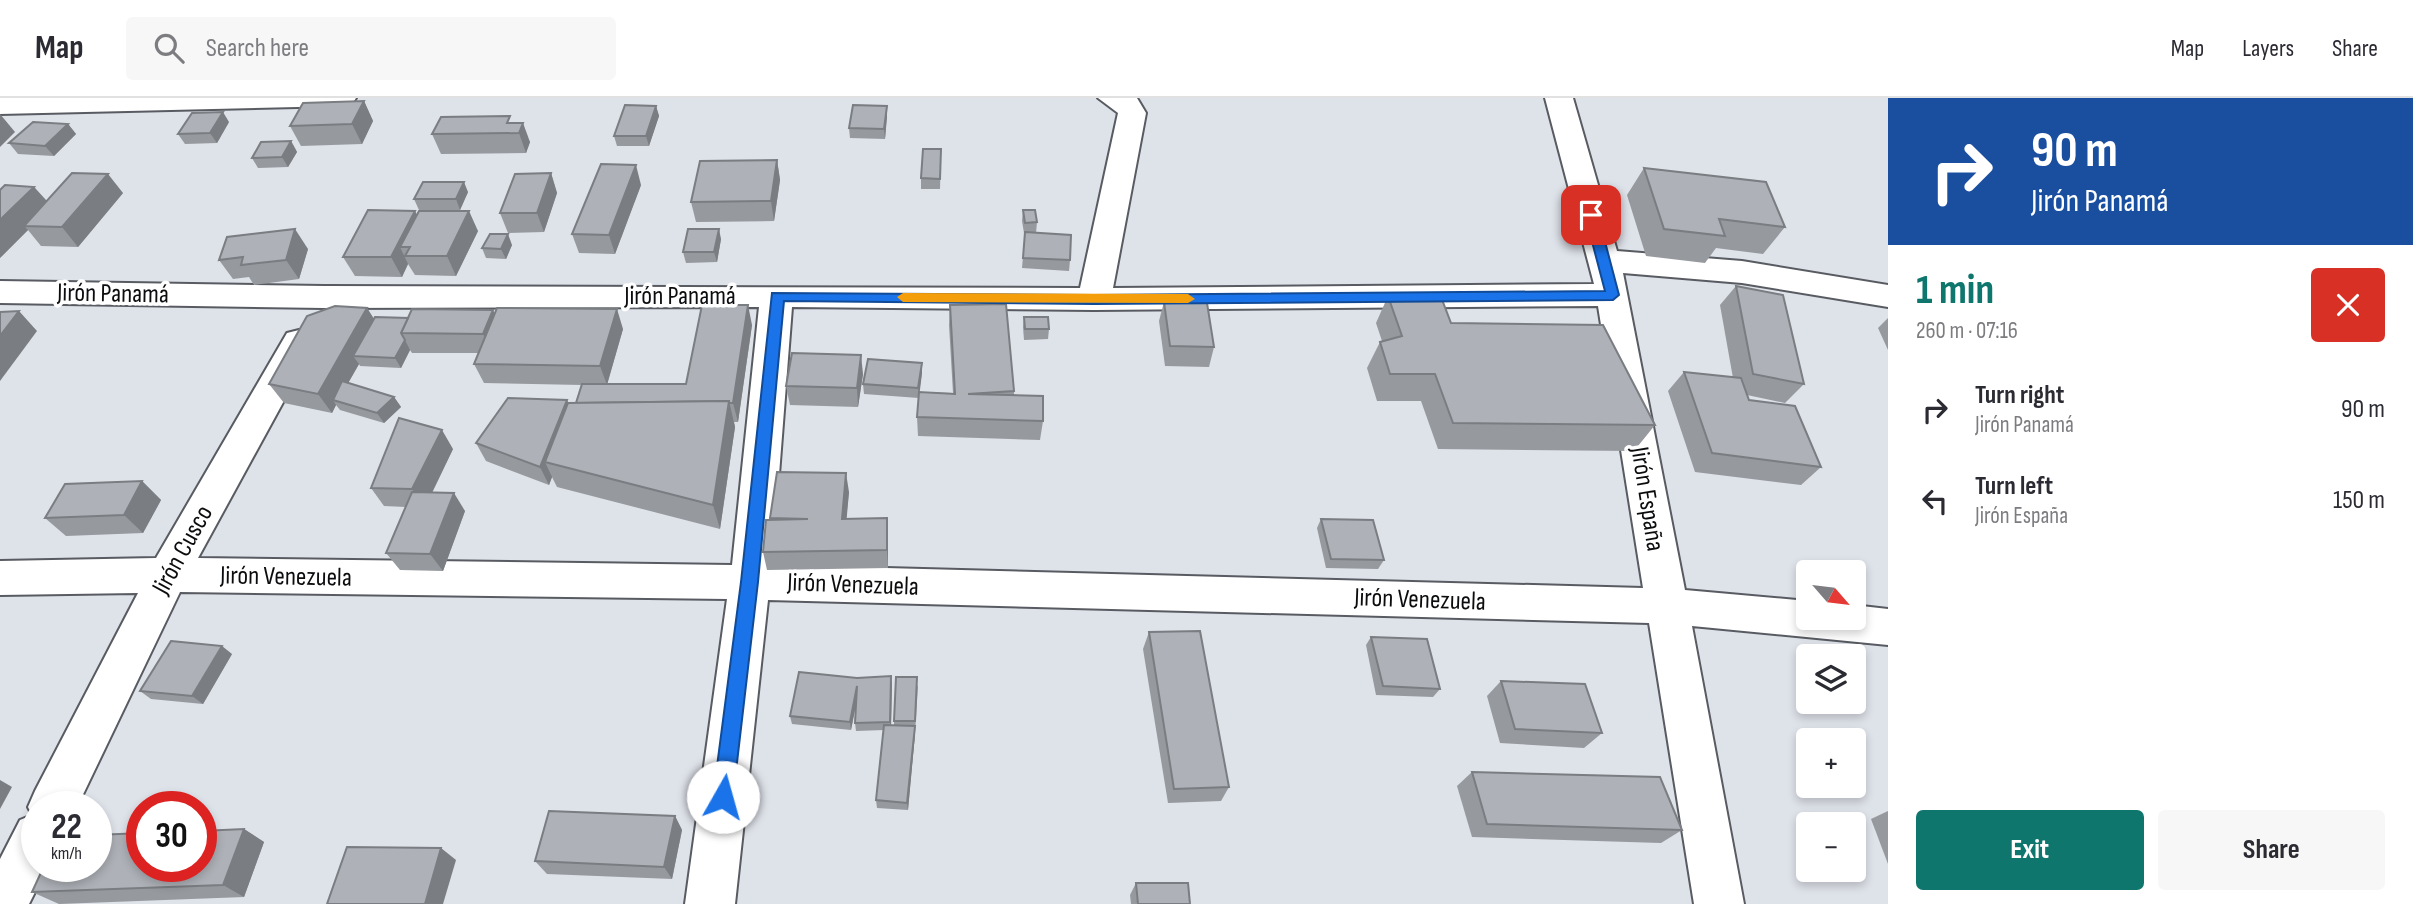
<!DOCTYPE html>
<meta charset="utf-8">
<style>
body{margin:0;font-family:"Sofia Sans Condensed",sans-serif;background:#f7f7f7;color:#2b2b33;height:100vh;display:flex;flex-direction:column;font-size:26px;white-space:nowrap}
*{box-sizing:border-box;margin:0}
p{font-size:23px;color:#7c7c81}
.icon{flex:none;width:38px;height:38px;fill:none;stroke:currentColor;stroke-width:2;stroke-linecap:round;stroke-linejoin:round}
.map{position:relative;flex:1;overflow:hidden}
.panel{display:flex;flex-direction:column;background:#fff;width:525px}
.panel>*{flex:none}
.banner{background:#1a4fa0;color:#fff;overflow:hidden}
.needle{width:46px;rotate:118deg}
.buttons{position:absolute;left:1796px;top:462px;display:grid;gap:14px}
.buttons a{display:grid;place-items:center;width:70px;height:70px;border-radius:7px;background:#fff;box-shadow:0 4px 10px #0003;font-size:35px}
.speed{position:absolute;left:21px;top:693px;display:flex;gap:14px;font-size:35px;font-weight:700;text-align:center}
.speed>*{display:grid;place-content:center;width:91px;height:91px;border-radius:50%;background:#fff;box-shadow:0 4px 10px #0003;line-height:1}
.speed small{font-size:18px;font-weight:400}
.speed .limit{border:10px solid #d22;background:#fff;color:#111}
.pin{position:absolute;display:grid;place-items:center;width:60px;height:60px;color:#fff;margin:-30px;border-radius:14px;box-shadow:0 4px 10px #0006}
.me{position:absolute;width:77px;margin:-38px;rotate:7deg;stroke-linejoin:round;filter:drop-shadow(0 0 5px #0008)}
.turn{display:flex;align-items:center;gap:24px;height:147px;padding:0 28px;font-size:32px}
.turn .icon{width:91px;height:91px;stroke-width:2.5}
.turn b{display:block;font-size:49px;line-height:60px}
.round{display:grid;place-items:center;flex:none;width:74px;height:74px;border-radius:7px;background:#f7f7f7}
.head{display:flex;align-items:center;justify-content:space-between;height:119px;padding:0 28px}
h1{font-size:42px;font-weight:700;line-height:52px;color:#0f766e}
.primary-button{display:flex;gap:14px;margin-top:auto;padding:14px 28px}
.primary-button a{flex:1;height:80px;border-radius:7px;background:#0f766e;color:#fff;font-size:28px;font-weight:700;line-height:80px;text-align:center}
.primary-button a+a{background:#f7f7f7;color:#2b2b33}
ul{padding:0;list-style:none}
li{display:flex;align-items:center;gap:21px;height:91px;padding:0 28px}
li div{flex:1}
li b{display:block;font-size:26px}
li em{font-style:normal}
header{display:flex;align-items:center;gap:42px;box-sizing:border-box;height:98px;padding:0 35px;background:#fff;border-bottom:2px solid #e1e1e2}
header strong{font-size:33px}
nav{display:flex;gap:38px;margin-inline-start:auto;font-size:24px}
.search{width:490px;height:63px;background:#f7f7f7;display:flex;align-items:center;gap:18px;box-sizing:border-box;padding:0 24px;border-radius:7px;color:#7c7c81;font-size:26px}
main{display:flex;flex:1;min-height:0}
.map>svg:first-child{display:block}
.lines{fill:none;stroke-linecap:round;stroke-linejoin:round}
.minor-casing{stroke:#585b61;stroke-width:4}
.minor{fill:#fff;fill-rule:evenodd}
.wall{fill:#96999e}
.shaded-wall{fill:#7a7d81}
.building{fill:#aeb2b8;stroke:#7a7d81;stroke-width:2}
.route{fill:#1a73e8;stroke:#114b97;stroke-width:2}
.slow{fill:#f59e0b}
.labels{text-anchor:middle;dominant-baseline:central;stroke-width:7;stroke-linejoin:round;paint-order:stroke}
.street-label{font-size:26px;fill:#0b0c0e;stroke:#fff}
</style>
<header>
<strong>Map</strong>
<div class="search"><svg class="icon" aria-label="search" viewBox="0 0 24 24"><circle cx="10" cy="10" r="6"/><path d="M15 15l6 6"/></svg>Search here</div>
<nav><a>Map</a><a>Layers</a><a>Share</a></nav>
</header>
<main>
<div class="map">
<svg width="1888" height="806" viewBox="0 0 1888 806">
<rect width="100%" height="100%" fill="#dee2e9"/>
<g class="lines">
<defs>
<g id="minor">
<path d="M0,0h356l-4,6 -10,2 -342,8z"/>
<path d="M1098,0h39l9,15 -33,175 481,-4 -49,-186h28l44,153 125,10 146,24v22l-146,-24 -119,-10 62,317 123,11v17h45v-13l35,4v36l-196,-19 52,278h-50l-45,-281 -881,-23 -33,304h-50l42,-305 -547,-7 -103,215h-40v59h11l-19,38h-29v-45l20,-39 12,-5 -4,-8 7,-16 103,-198 -138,2v-34l156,-3 131,-225 12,-3 12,3 5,9 -118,216 534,7 27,-258 -435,1 -324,-5v-22l324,5 756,2 38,-175zM1598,208l45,282 -871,-23 20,-258 302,3z"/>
</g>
</defs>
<use href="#minor" class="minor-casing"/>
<use href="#minor" class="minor"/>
</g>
<g class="wall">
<path d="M364,3l9,20 -11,23 -61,2 -11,-20z"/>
<path d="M656,8l3,10 -10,30h-32l-3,-10z"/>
<path d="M887,18l-2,23 -35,-1 -1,-10z"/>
<path d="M229,24l-12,21 -32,1 -7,-10z"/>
<path d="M513,25l17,19 -4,11 -85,1 -9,-20z"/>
<path d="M68,26l8,10 -22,22 -36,-2 -9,-11z"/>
<path d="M291,43l6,11 -9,15 -30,1 -6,-10z"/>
<path d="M941,51l-1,40h-19v-11z"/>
<path d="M777,62l3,20 -6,41 -78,1 -5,-20z"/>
<path d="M1644,70l141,59 -22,27 -47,-6 -11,15 -59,-7 -19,-61z"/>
<path d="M551,75l6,20 -13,39 -36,1 -8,-20z"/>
<path d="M641,87l-26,69 -36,-1 -7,-19z"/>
<path d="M34,89l13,14 76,-8 -45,54 -37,-1 -13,-16 -28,28z"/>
<path d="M468,94l-8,18h-41l-5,-11z"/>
<path d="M1023,112l14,12 -1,11 34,27 -1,11 -47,-3 3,-35h-1l-2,-12z"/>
<path d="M417,116l61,17 -22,45 -41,-1 -7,-11 -6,13 -47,-1 -12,-19z"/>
<path d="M721,141l-4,23 -31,1 -3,-11z"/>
<path d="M512,147l-6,14 -20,-1 -4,-10z"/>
<path d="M308,151l-9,30 -45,6 -5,-8 -16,2 -14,-19z"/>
<path d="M1736,188l68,98 -19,19 -38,-8 2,5 72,67 -20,18 -106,-13 -27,-81 16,-19 49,6 -13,-73z"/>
<path d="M1388,198l63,27 204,102 -21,26 -196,-2 -17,-48h-44l-10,-33 13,-26 2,-1 -6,-18z"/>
<path d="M1164,204l50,45 -5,20 -44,-1 -6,-45z"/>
<path d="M950,207l64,86v4l29,26 -3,19 -122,-4 -1,-19 2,-19 -55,-4 -1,-10 59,-11 -3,19 34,1 -4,-68z"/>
<path d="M367,210l7,11 121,-5 128,15 -16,55h79l66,-59 -14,97h-4l1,5 -15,102 -163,-42 -5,-10 -3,8 -63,-24 -10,-18 91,-43 1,4 8,-1 6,-18 -98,-2 -10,-19 5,-11h-67l-2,-3 -9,18 -41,-2 -1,-2 -11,19 46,14 7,10 -17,16 -44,-13 -4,-5 -4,8 -48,-10 -15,-19z"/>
<path d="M1024,219l25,12 -1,10 -24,1 -1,-13z"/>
<path d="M1888,220v32l-10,-22z"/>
<path d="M863,276l-5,33 -68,-2 -4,-19z"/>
<path d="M453,351l-21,44 33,18 -22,60 -43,-1 -14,-17 20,-46 -22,-1 -13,-18z"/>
<path d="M142,383l19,19 -18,33 -77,3 -21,-18z"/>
<path d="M849,394l-3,27 42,17v32l-121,2 -4,-18 7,-32v-2z"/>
<path d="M1321,421l63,41 -6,9 -52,-1 -9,-40z"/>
<path d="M1149,534l80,155 -8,14 -53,2 -25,-154z"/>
<path d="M1371,539l69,52 -7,8 -57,-2 -10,-50z"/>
<path d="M232,556l-29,50 -52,-5 -11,-8z"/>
<path d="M891,578v49h3v-4l24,-36 -3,49 -7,76 -31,-2 -1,-8 8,-70 -28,1 -1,-8 1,-18 -5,25 -59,-6 -2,-8 67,-38z"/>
<path d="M1501,583l101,52 -18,15 -84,-5 -13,-47z"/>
<path d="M1472,674l210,58 -21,13 -189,-6 -15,-51z"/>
<path d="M1888,713v53l-17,-45z"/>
<path d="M675,718l7,14 -10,49 -125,-5 -12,-13z"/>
<path d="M244,731l20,13 -20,55 -185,7 -27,-12z"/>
<path d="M1136,785l54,21h-59l-1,-9z"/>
</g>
<g class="shaded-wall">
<path d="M364,3l9,20 -11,23 -10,-20z"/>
<path d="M656,8l3,10 -10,30 -3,-10z"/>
<path d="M887,8v10l-2,23 -1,-10z"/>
<path d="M223,14l6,10 -12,21 -7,-10z"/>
<path d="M0,16l15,18 -15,15z"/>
<path d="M523,25l7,19 -4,11 -7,-20z"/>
<path d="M68,26l8,10 -22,22 -9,-10z"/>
<path d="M291,43l6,11 -9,15 -6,-10z"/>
<path d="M777,62l3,20 -6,41 -3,-20z"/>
<path d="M636,67l5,20 -26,69 -6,-19z"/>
<path d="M551,75l6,20 -13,39 -7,-19z"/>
<path d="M108,76l15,19 -45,54 -16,-20z"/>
<path d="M464,84l4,10 -8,18 -4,-11z"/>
<path d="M34,89l17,19 -27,20 4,4 -28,28v-38z"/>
<path d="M415,113l10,19 -25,17 8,17 -6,13 -11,-20z"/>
<path d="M469,113l9,20 -22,45 -9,-20z"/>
<path d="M295,131l13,20 -9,30 -13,-19z"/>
<path d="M719,131l2,10 -4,23 -3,-10z"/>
<path d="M508,136l4,11 -6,14 -5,-10z"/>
<path d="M748,207l4,20 -14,97 -5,-19z"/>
<path d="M367,210l12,19 -26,29 6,8 -21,37 -5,-1 3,5 -4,8 -14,-19z"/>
<path d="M617,211l6,20 -16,56 -7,-19z"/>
<path d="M493,212l9,19 -9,25 -10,-20z"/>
<path d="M19,213l18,20 -37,50v-45z"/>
<path d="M405,242l5,10 -9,18 -6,-10z"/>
<path d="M861,257l2,19 -5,33 -1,-19z"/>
<path d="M922,265v10l-3,25 -1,-10z"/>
<path d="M394,299l7,10 -17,16 -7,-10z"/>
<path d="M567,302l8,19 -30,43 7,15 -3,8 -9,-18z"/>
<path d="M729,303l6,26 -15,102 -7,-24z"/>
<path d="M442,332l11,19 -28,58 -13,-18z"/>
<path d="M846,375l3,19 -4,45 -3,-18z"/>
<path d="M142,383l19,19 -18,33 -19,-18z"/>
<path d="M454,395l11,18 -22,60 -13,-17z"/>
<path d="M887,420l1,18v32l-1,-18z"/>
<path d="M222,548l10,8 -29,50 -11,-8z"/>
<path d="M891,578l1,8 -1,46 -1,-8z"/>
<path d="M857,588l1,8 -7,36 -1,-8z"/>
<path d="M915,628v8l-7,76 -1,-7z"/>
<path d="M0,682l12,7 -12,22z"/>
<path d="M675,718l7,14 -10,49 -8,-12z"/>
<path d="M244,731l20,13 -20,55 -21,-12z"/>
<path d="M441,750l15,12 -13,44h-18z"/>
</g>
<g class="building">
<path d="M364,3l-12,23 -62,2 13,-23z"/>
<path d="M625,7l31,1 -10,30h-32z"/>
<path d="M853,7l34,1 -3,23 -35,-1z"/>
<path d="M223,14l-13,21 -32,1 14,-21z"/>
<path d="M510,18l-3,7h16l-4,10 -87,1 9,-17z"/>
<path d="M33,24l35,2 -23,22 -36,-3z"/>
<path d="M291,43l-9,16 -30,1 9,-16z"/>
<path d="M923,51h18l-1,30 -19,-1z"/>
<path d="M777,62l-6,41 -80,1 9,-41z"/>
<path d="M601,66l35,1 -27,70 -37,-1z"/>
<path d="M1644,70l122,14 19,45 -66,-8 6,17 -61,-7z"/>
<path d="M72,75l36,1 -46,53 -38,-1z"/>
<path d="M551,75l-14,40h-37l15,-39z"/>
<path d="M423,84h41l-8,17h-42z"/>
<path d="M5,87l29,2 -34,33v-30z"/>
<path d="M368,112l47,1 -24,46h-48z"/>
<path d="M1023,112h12l2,12 -12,1z"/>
<path d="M419,113h50l-22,45h-42l5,-9h-10z"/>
<path d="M295,131l-9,31 -45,5 2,-8 -24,3 8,-23z"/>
<path d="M688,131h31l-5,23h-31z"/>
<path d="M1025,134l46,3 -1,25 -47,-2z"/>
<path d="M490,136h18l-7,15 -19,-1z"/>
<path d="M1736,188l47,9 21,89 -51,-10z"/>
<path d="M1388,198l53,1 10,26 152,2 52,100 -202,-2 -18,-49h-45l-10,-32 22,-6z"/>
<path d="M1164,204l43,1 7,44 -44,-1z"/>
<path d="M1006,206l8,87 -46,3 75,2v25l-126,-4 2,-25 36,2 -5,-89z"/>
<path d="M702,207h46l-15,98h-4v-2l-153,2 6,-19h104z"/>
<path d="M335,208l32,2 -49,86 -49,-10 38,-68z"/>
<path d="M497,210l120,1 -17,57 -126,-2z"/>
<path d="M412,211l81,1 -10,24 -82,-1z"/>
<path d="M19,213l-19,25v-24z"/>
<path d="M375,219l33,1 -7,15 4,7 -10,18 -42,-2z"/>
<path d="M1024,219h24l1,12h-24z"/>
<path d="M792,255l69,2 -4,33 -71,-2z"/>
<path d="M868,261l54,4 -4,25 -55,-4z"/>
<path d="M1684,274l57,6 8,22 46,6 26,61 -109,-14z"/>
<path d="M342,283l52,16 -17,16 -44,-13z"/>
<path d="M508,300l59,2 -27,67 -64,-24z"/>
<path d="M729,303l-16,104 -168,-43 23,-59z"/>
<path d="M399,320l43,12 -30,59 -41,-1z"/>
<path d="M777,374l69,1 -4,46 45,-1v32l-124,2 3,-32 42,-1 -38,-1z"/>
<path d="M142,383l-18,34 -79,3 20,-34z"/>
<path d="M412,394l42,1 -24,61 -44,-1z"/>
<path d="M1321,421l52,1 11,40 -53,-1z"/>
<path d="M1200,533l29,156 -55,2 -25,-157z"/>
<path d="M1371,539l56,2 13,50 -57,-3z"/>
<path d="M171,543l51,5 -30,50 -52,-5z"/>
<path d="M799,574l58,6 34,-2 -1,46 -35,1 2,-37 -7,36 -60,-6z"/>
<path d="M896,579h21l-2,44h-21z"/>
<path d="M1501,583l84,3 17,49 -87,-4z"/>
<path d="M884,627l31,1 -8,77 -31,-3z"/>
<path d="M1472,674l188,5 22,53 -195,-6z"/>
<path d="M549,713l126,5 -11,51 -129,-6z"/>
<path d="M244,731l-21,56 -191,7 12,-26h52v-31l46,-2v33h59v-35z"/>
<path d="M347,749l94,1 -16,56h-98z"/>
<path d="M1136,785h52l2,21h-52z"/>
</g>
<path class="route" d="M1591,113l7,4 21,80 -6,5 -519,4 -310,-3 -26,281 -25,215 -3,6 -7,3 -7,-3 -3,-6 28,-215 31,-289 322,2 511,-4 -20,-76z"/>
<path class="slow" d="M903,195l285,1 7,5 -7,4 -285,-1 -6,-5z"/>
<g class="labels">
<g class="street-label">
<text transform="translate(113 196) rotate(1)">Jirón Panamá</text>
<text x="680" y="198">Jirón Panamá</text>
<text transform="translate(1647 401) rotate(81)">Jirón España</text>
<text transform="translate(183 452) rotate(-61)">Jirón Cusco</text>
<text transform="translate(286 479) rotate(1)">Jirón Venezuela</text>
<text transform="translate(853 487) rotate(2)">Jirón Venezuela</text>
<text transform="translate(1420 502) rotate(2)">Jirón Venezuela</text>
</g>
</g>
</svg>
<div class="buttons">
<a><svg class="needle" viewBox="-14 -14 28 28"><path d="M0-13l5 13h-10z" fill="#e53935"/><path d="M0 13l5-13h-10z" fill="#7c7c81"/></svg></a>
<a><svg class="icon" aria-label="layers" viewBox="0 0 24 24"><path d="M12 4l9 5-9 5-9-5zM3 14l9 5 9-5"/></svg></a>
<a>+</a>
<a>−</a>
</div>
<div class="speed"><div>22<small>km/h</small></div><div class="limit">30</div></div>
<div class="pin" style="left:1591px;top:117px;background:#d93025"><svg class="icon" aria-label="arrive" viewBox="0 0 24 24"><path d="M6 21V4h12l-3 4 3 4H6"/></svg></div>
<svg class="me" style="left:723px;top:699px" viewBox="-20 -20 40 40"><circle r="19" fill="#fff"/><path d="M0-13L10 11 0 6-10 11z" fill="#1a73e8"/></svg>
</div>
<section class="panel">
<div class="banner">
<div class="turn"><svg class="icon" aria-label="right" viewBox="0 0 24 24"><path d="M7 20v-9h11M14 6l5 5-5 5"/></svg><div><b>90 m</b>Jirón Panamá</div></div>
</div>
<div class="head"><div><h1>1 min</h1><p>260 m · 07:16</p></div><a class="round" style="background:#d93025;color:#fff"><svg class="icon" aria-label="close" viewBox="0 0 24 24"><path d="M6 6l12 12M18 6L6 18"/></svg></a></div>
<ul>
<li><svg class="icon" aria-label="right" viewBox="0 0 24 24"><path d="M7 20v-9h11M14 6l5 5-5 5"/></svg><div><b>Turn right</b><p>Jirón Panamá</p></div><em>90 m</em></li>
<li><svg class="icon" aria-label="left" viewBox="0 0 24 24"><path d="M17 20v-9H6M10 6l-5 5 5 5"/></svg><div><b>Turn left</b><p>Jirón España</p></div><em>150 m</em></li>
</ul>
<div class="primary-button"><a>Exit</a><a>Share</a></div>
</section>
</main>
